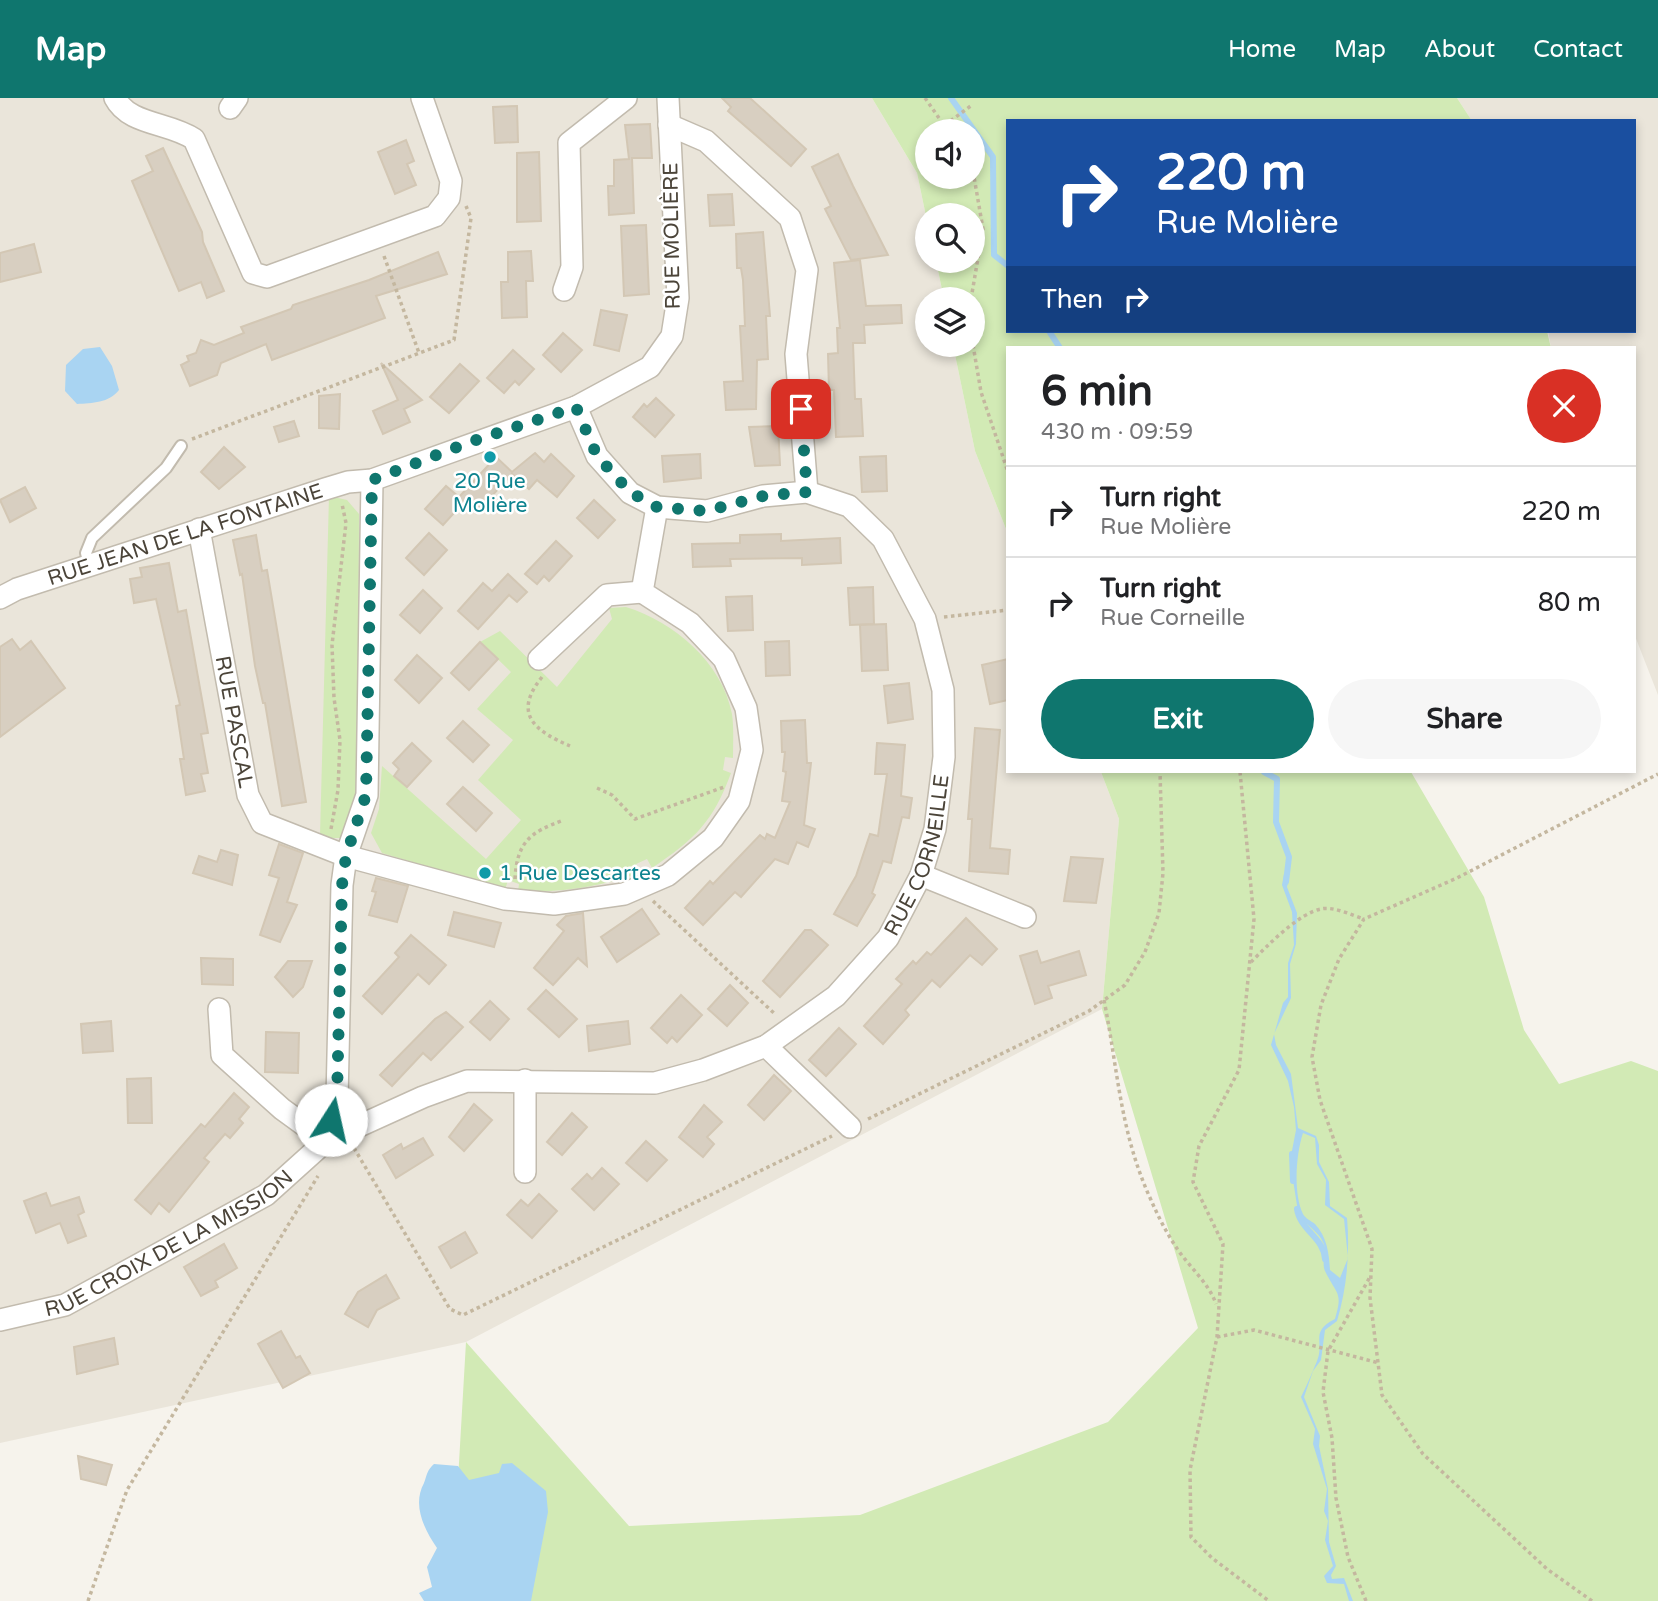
<!DOCTYPE html>
<meta charset="utf-8">
<style>
body{margin:0;font-family:"Varela Round",sans-serif;background:#f6f6f6;color:#202124;height:100vh;display:flex;flex-direction:column;font-size:26px;white-space:nowrap}
*{box-sizing:border-box;margin:0}
p{font-size:23px;color:#757577}
.icon{flex:none;width:38px;height:38px;fill:none;stroke:currentColor;stroke-width:2;stroke-linecap:round;stroke-linejoin:round}
.map{position:relative;flex:1;overflow:hidden}
.panel{position:absolute;left:1006px;top:248px;width:630px;height:427px;display:flex;flex-direction:column;background:#fff;border-radius:0px;box-shadow:0 4px 10px #0003}
.panel>*{flex:none}
.guide{position:absolute;left:1006px;top:21px;width:630px;height:214px;border-radius:0px;box-shadow:0 4px 10px #0003;background:#1a4fa0;color:#fff;overflow:hidden}
.controls{position:absolute;left:915px;top:21px;display:grid;gap:14px}
.controls a{display:grid;place-items:center;width:70px;height:70px;border-radius:50%;background:#fff;box-shadow:0 4px 10px #0003;font-size:35px}
.pin{position:absolute;display:grid;place-items:center;width:60px;height:60px;color:#fff;margin:-30px;border-radius:14px;box-shadow:0 4px 10px #0006}
.me{position:absolute;width:77px;margin:-38px;rotate:10deg;stroke-linejoin:round;filter:drop-shadow(0 0 5px #0008)}
.turn{display:flex;align-items:center;gap:24px;height:147px;padding:0 35px;font-size:32px}
.turn .icon{width:91px;height:91px;stroke-width:2.5}
.turn b{display:block;font-size:49px;line-height:60px}
.then{display:flex;align-items:center;height:66px;padding:0 35px;background:#0003;gap:14px;font-size:26px}
.round{display:grid;place-items:center;flex:none;width:74px;height:74px;border-radius:37px;background:#f6f6f6}
.overview{display:flex;align-items:center;justify-content:space-between;height:119px;padding:0 35px}
h1{font-size:42px;font-weight:800;line-height:52px}
.action{display:flex;gap:14px;margin-top:auto;padding:14px 35px}
.action a{flex:1;height:80px;border-radius:42px;background:#0f766e;color:#fff;font-size:28px;font-weight:800;line-height:80px;text-align:center}
.action a+a{background:#f6f6f6;color:#202124}
ul{padding:0;list-style:none}
li{display:flex;align-items:center;gap:21px;height:91px;padding:0 35px;border-top:2px solid #e0e0e0}
li div{flex:1}
li b{display:block;font-size:26px}
li em{font-style:normal}
header{display:flex;align-items:center;gap:42px;box-sizing:border-box;height:98px;padding:0 35px;background:#0f766e;color:#fff}
header strong{font-size:33px}
nav{display:flex;gap:38px;margin-inline-start:auto;font-size:24px}
.map>svg:first-child{display:block}
.residential{fill:#eae5da}
.green{fill:#d2eab5;fill-rule:evenodd}
.water{fill:#a9d4f2;fill-rule:evenodd}
.lines{fill:none;stroke-linecap:round;stroke-linejoin:round}
.stream{stroke:#a9d4f2;stroke-width:6}
.building{fill:#d8cfc1;stroke:#d3c7b4;stroke-width:2}
.service-casing{stroke:#c2bbae;stroke-width:14}
.minor-casing{stroke:#c2bbae;stroke-width:24}
.path{stroke:#c4b79f;stroke-width:3.5;stroke-dasharray:3.5 3.5;stroke-linecap:butt}
.service{stroke:#fff;stroke-width:10}
.minor{stroke:#fff;stroke-width:21}
.route{stroke:#0f766e;stroke-width:12;stroke-dasharray:0 21.6}
.culture-dot{fill:#0f9aa8;stroke:#fff;stroke-width:2.5}
.labels{text-anchor:middle;dominant-baseline:central;stroke-width:5;stroke-linejoin:round;paint-order:stroke}
.street-label{font-size:21px;fill:#4b4439;stroke:#fff}
.culture-label{font-size:21px;fill:#0d838f;stroke:#fff}
</style>
<header>
<strong>Map</strong>
<nav><a>Home</a><a>Map</a><a>About</a><a>Contact</a></nav>
</header>
<div class="map">
<svg width="1658" height="1503" viewBox="0 0 1658 1503">
<rect width="100%" height="100%" fill="#f6f3ec"/>
<g class="residential">
<path d="M0,0h872l45,75 10,48 1,40h8l8,38h-16v46h25l22,106 33,83v238h93l18,47 -17,190 -636,333 -466,101z"/>
<path d="M1457,0h201v597l-23,-59 -1,-288h-83l-3,-17h86v-210h-162z"/>
</g>
<g class="green">
<path d="M872,0h585l15,23h-464v210h539l4,17h-543v186l-33,-83 -22,-106h20v-46h-29l-8,-38h37v-46h-45l-1,6 -10,-48zM928,33h45v46h-45z"/>
<path d="M329,398l18,4 12,14 -1,275 -17,49h-12l-9,-3z"/>
<path d="M626,509c48,15 96,55 106,107 2,14 1,30 1,44l-8,-1 -2,13 8,3c-18,49 -36,66 -79,95l-5,-9 -11,5 2,9c-40,15 -78,19 -120,19l1,-8 -11,-4 -3,10 -123,-37 -11,-20 8,-24 3,-43 104,93 35,-39 -43,-40 35,-40 -36,-31 34,-37 -31,-30 20,-11 57,56 55,-68 -3,-11z"/>
<path d="M1101,674h310l73,125 40,133 35,54 72,-23 27,10v530h-1207l15,-259 163,184 231,-11 248,-93 90,-94 -96,-319 17,-190z"/>
</g>
<g class="water">
<path d="M100,249l12,19 7,24c-10,13 -27,13 -42,14l-12,-13 1,-26 17,-16z"/>
<path d="M1284,776l5,3 -2,10 10,26 -1,31 -6,20 1,34 -17,36 2,11 15,29 7,54 18,8 3,9v17l10,20 1,24 17,12c3,34 0,70 -10,103l-12,9 -4,30 -8,11 -9,26 16,39 -1,10 9,43 1,53 7,24 -5,9 1,4 12,-1 9,23h-4l-5,-17 -17,-1 -3,-7 9,-10 -8,-26 3,-19 -4,-10 3,-22 -14,-45 2,-15 -14,-32c6,-12 11,-24 16,-36 8,-19 -8,-29 18,-42 8,-27 2,-24 -9,-46 -4,-7 -2,-14 -1,-21 1,-15 -16,-26 -26,-34l-9,-57 6,-31 -2,-23 -6,-26 -17,-36 12,-42 5,-6v-34l6,-18 -2,-33 -10,-27zM1303,1035l12,5 2,26 9,16 -1,25 19,14 4,39 -8,20 -10,-8c-1,-17 -3,-33 -15,-46 -4,-3 -10,-6 -12,-10 -10,-21 -7,-60 0,-81z"/>
<path d="M512,1365l34,28 2,21 -17,89h-107l-5,-8 13,-6 -5,-20 10,-19c-13,-19 -25,-43 -13,-65 3,-8 3,-13 10,-19l24,2 11,14 30,-7 3,-9z"/>
</g>
<g class="lines">
<g class="stream">
<path d="M951,0l42,59 1,98 14,11"/>
<path d="M1049,233l11,17"/>
<path d="M1264,674l13,7 -1,43 13,35 -3,25"/>
<path d="M1292,1056l1,27"/>
<path d="M1297,1111c3,21 27,29 28,50"/>
</g>
</g>
<g class="building">
<path d="M722,0h28l56,51 -15,17 -63,-55 3,-4z"/>
<path d="M517,8l1,36 -23,1 -2,-36z"/>
<path d="M650,26l2,34h-20l2,55 -25,2 -1,-29h6v-26l15,-1 -4,-34z"/>
<path d="M406,42l8,21 -7,3 9,21 -21,9 -17,-42z"/>
<path d="M163,50l39,84 1,10 21,49 -17,7 -6,-16 -22,9 -47,-110 21,-10 -7,-15z"/>
<path d="M539,54l2,69 -24,1v-69z"/>
<path d="M838,56l15,32 35,69 -37,5 -26,-51 6,-3 -19,-39z"/>
<path d="M732,96l2,31 -24,1 -2,-31z"/>
<path d="M646,127l3,69 -25,2 -3,-70z"/>
<path d="M763,134l7,84h-4l2,43 -11,1 -1,49 -30,1 -2,-28 19,-1 -3,-55h5l-2,-46 -2,-12h-4l-1,-34z"/>
<path d="M34,146l7,28 -41,10v-29z"/>
<path d="M531,153l2,30h-7l1,36 -25,1 -1,-36h7v-30z"/>
<path d="M438,154l9,22 -71,22 9,22 -113,42 -6,-16 -45,19 -4,12 -27,11 -9,-21 8,-4 -2,-5 9,-3 5,-13 13,5 30,-12 -3,-6 50,-18 2,-4 76,-25z"/>
<path d="M860,162l6,46 35,-1 1,18 -38,2 1,18h-12l2,56h6l2,37 -27,1 -2,-47h-5l-1,-36 10,-1 -1,-25h3l-6,-65z"/>
<path d="M601,212l26,5 -8,36 -25,-6z"/>
<path d="M563,235l19,17 -21,22 -18,-17z"/>
<path d="M513,252l21,19 -15,16 -4,-4 -11,12 -17,-15z"/>
<path d="M381,265l41,37 -18,9 6,13 -27,12 -10,-23 25,-11z"/>
<path d="M460,266l19,17 -30,32 -19,-16z"/>
<path d="M340,296l-1,35 -20,-1v-32z"/>
<path d="M656,300l18,17 -19,22 -22,-20 11,-13 3,3z"/>
<path d="M294,323l5,15 -20,6 -5,-15z"/>
<path d="M778,328l2,39 -25,1 -6,-39z"/>
<path d="M224,349l21,20 -26,22 -18,-17z"/>
<path d="M535,355l9,9 7,-8 23,22 -17,21 -20,-17 -8,9 -17,-15 -36,39 -12,-11 -21,23 -18,-16 21,-23 13,11 37,-40 16,15z"/>
<path d="M700,356l1,24 -37,4 -2,-26z"/>
<path d="M886,358l1,35 -25,1 -2,-35z"/>
<path d="M25,389l11,21 -26,14 -10,-22z"/>
<path d="M594,402l21,20 -17,18 -21,-20z"/>
<path d="M429,435l18,17 -23,25 -18,-17z"/>
<path d="M781,436v7l59,-3 1,25 -39,2v-7l-72,1 1,7 -38,1 -1,-23 48,-1v-8z"/>
<path d="M256,437l6,36 5,-1 39,232 -24,4 -17,-103h-2l-8,-37 -13,-92 -2,1 -7,-35z"/>
<path d="M556,443l16,15 -23,25 -5,-5 -7,8 -12,-10z"/>
<path d="M169,465l9,49 8,-2 22,123 -7,1 7,39 -7,1 4,17 -19,4 -6,-36h4l-8,-53 4,-1 -24,-106 -22,4 -4,-24 12,-2 -2,-9z"/>
<path d="M508,476l19,18 -10,10 -8,-7 -31,34 -20,-18 25,-28 9,8z"/>
<path d="M873,489l1,37 -24,1 -2,-37z"/>
<path d="M423,492l19,18 -22,25 -20,-18z"/>
<path d="M752,498l1,34 -25,1 -2,-34z"/>
<path d="M886,526l2,46 -26,1 -2,-46z"/>
<path d="M12,541l8,11 11,-9 34,47 -65,49v-90z"/>
<path d="M789,543l1,34 -24,1 -1,-34z"/>
<path d="M480,544l18,17 -29,31 -18,-17z"/>
<path d="M417,557l25,23 -23,25 -24,-23z"/>
<path d="M1008,561v41l-18,4 -8,-39z"/>
<path d="M909,585l4,36 -25,4 -4,-37z"/>
<path d="M805,622l2,43h4l-7,62 11,4 -7,18 -11,-5 -9,22 -13,-5 -34,38 -6,-5 -32,33 -18,-17 25,-27 3,3 47,-49 5,4 2,-5 8,4 15,-36 -8,-1 4,-29 -3,-1 2,-19h-3l-1,-31z"/>
<path d="M463,623l26,24 -16,17 -26,-24z"/>
<path d="M975,630l25,2 -10,118 20,2 -2,24 -39,-3 3,-52h-4z"/>
<path d="M412,645l19,18 -24,26 -13,-11 5,-7 -6,-6z"/>
<path d="M877,645l28,2 -4,51 11,2 -3,20 -7,-1 -11,46 -8,-2 -11,32 3,2 -18,31 -23,-12 22,-38 14,-42 8,2 9,-62h-12z"/>
<path d="M463,689l29,26 -16,18 -29,-27z"/>
<path d="M279,746l24,9 -16,49 10,3 -17,37 -20,-7 19,-57 -10,-3z"/>
<path d="M221,752l17,5 -6,30 -39,-12 6,-17 18,6z"/>
<path d="M1071,759l32,2 -7,44 -32,-2z"/>
<path d="M376,780l32,8 -11,36 -28,-7 7,-23 -4,-1z"/>
<path d="M642,811l17,25 -42,28 -16,-25z"/>
<path d="M454,814l47,11 -7,24 -46,-12z"/>
<path d="M583,815l4,53 -9,-8 -25,27 -19,-17 30,-37 -7,-6 9,-9z"/>
<path d="M966,820l31,31 -15,16 -12,-10 -30,32 -8,-7 -27,30 4,5 -26,29 -19,-18 38,-42 -6,-5 17,-18 3,3 11,-12 4,3z"/>
<path d="M805,832h6l17,15 -48,52 -17,-16z"/>
<path d="M411,837l35,30 -17,19 -11,-10 -36,40 -19,-18 36,-39 -4,-4z"/>
<path d="M1037,853l4,12 38,-12 7,24 -38,11 4,12 -17,6 -15,-48z"/>
<path d="M201,860l32,1v26l-31,-1z"/>
<path d="M288,863h24l-9,26 -10,10 -18,-20z"/>
<path d="M730,887l18,18 -21,23 -19,-17z"/>
<path d="M546,892l31,29 -18,18 -31,-28z"/>
<path d="M681,897l21,20 -25,27 -5,-5 -5,6 -16,-15z"/>
<path d="M490,903l19,18 -19,21 -20,-18z"/>
<path d="M446,914l17,15 -32,33 -8,-7 -31,33 -12,-11 55,-56z"/>
<path d="M111,923l2,30 -30,2 -2,-29z"/>
<path d="M628,923l2,23 -41,7 -2,-25z"/>
<path d="M839,930l17,16 -30,32 -17,-16z"/>
<path d="M266,934l33,1 -1,40 -33,-1z"/>
<path d="M774,977l17,16 -27,29 -16,-15z"/>
<path d="M151,980l1,45h-24l-1,-44z"/>
<path d="M234,995l15,14 -10,12 4,4 -13,15 -5,-4 -21,24 5,4 -40,50 -10,-9 -8,11 -16,-14 66,-76 4,3z"/>
<path d="M474,1006l18,16 -28,31 -15,-14z"/>
<path d="M704,1007l18,17 -15,15 7,7 -11,13 -24,-20z"/>
<path d="M572,1015l15,14 -25,28 -15,-13z"/>
<path d="M423,1040l10,17 -37,23 -13,-23 18,-11 2,5z"/>
<path d="M646,1043l21,19 -20,21 -21,-18z"/>
<path d="M602,1070l17,16 -25,26 -22,-21 15,-15 5,5z"/>
<path d="M46,1095l5,13 28,-9 5,15 -6,3 8,21 -18,7 -8,-20 -24,10 -12,-32z"/>
<path d="M539,1096l18,17 -25,27 -25,-23 14,-15 7,6z"/>
<path d="M465,1134l12,21 -26,15 -12,-21z"/>
<path d="M224,1146l13,24 -22,13 3,6 -17,9 -17,-29z"/>
<path d="M386,1177l13,23 -22,12 -9,17 -23,-13 13,-22z"/>
<path d="M281,1233l15,27 4,-2 10,17 -27,15 -25,-44z"/>
<path d="M114,1240l4,26 -41,10 -3,-27z"/>
<path d="M78,1358l34,9 -6,20 -25,-6z"/>
</g>
<g class="lines">
<defs>
<path id="service" d="M89,467l-3,-12 6,-15 74,-70 15,-22"/>
<g id="minor">
<path d="M115,0c14,27 53,24 79,41l59,134 14,4 168,-61 14,-18 2,-17 -29,-83"/>
<path d="M230,10l7,-10"/>
<path d="M669,27l37,16 84,77 17,52 -11,84 11,138"/>
<path d="M564,192l8,-23 -3,-124 57,-45"/>
<path id="s1" d="M199,431l49,266 14,28 84,33 159,43 49,5 70,-10 44,-19 45,-37 26,-37 13,-51 -6,-42 -22,-49 -34,-36 -48,-31 15,-85"/>
<path id="s2" d="M0,500l17,-9 308,-100 23,-7 24,-2 204,-73 74,-40 22,-31 6,-38 -10,-200"/>
<path d="M539,561l68,-64 35,-3"/>
<path d="M921,777l104,42"/>
<path d="M219,911l3,46 60,54 44,32"/>
<path d="M766,948l84,81"/>
<path d="M525,982v92"/>
<path d="M326,1043l11,-43 5,-213 4,-29 21,-61 5,-315"/>
<path id="s3" d="M0,1222l65,-15 201,-110 60,-54 97,-44 44,-16 188,2 48,-13 63,-24 70,-50 52,-58 33,-63 14,-46 9,-72 -1,-67 -18,-71 -42,-80 -34,-33 -42,-14 -44,4 -56,15 -50,-4 -27,-14 -33,-37 -21,-49"/>
</g>
</defs>
<use href="#service" class="service-casing"/>
<use href="#minor" class="minor-casing"/>
<g class="path">
<path d="M925,0l23,33"/>
<path d="M945,27l27,-20"/>
<path d="M384,158l35,97"/>
<path d="M971,201l12,-70 -10,-58"/>
<path d="M973,247l8,47 27,80"/>
<path d="M192,341l262,-99 17,-122 -5,-12"/>
<path d="M944,519l64,-7"/>
<path d="M542,579c-30,37 -7,54 28,69"/>
<path d="M1240,674l14,147 -15,151 -40,76 -6,36 30,62 -6,93 -27,133 1,67 21,21 57,43"/>
<path d="M597,690l15,7 23,24 89,-32"/>
<path d="M331,731l7,-39 2,-50 -6,-42 -2,-53 14,-122 -4,-19"/>
<path d="M515,781c2,-37 15,-47 49,-59"/>
<path d="M653,803l123,114"/>
<path d="M1251,864c16,-16 48,-49 70,-53 12,-3 31,6 43,10"/>
<path d="M1104,902c14,70 16,133 47,200 7,16 15,32 25,47 13,20 33,36 40,57"/>
<path d="M868,1021l221,-108 36,-26 20,-33 14,-39 4,-40 -3,-101"/>
<path d="M354,1050l96,161 13,6 369,-179"/>
<path d="M1217,1239l37,-7 125,33"/>
<path d="M88,1503l39,-111 191,-314"/>
<path d="M1366,1503l-18,-44 -12,-59 -4,-60 -9,-46 5,-41 42,-74"/>
<path d="M1592,1503l-45,-32 -124,-115 -41,-59 -12,-97 2,-49 -52,-149 -8,-43 9,-52 18,-46 25,-40 93,-41 201,-104"/>
</g>
<use href="#service" class="service"/>
<use href="#minor" class="minor"/>
</g>
<g class="lines">
<path class="route" d="M331,1022l6,-22 5,-213 4,-29 20,-61 6,-315 101,-39 103,-34 21,49 33,36 27,15 50,4 56,-15 44,-4 -6,-83"/>
</g>
<g class="culture-dot">
<circle cx="490" cy="359" r="7"/>
<circle cx="485" cy="775" r="7"/>
</g>
<g class="labels">
<g class="street-label">
<text transform="translate(672 138) rotate(-91)">RUE MOLIÈRE</text>
<text stroke="none"><textPath href="#s2" startOffset="196">RUE JEAN DE LA FONTAINE</textPath></text>
<text stroke="none"><textPath href="#s1" startOffset="196">RUE PASCAL</textPath></text>
<text stroke="none"><textPath href="#s3" startOffset="1088">RUE CORNEILLE</textPath></text>
<text stroke="none"><textPath href="#s3" startOffset="187">RUE CROIX DE LA MISSION</textPath></text>
</g>
<g class="culture-label">
<text x="490" y="383">20 Rue<tspan x="490" dy="24">Molière</tspan></text>
<text x="499" y="775" text-anchor="start">1 Rue Descartes</text>
</g>
</g>
</svg>
<div class="controls">
<a><svg class="icon" aria-label="sound" viewBox="0 0 24 24"><path d="M4 9h4l5-4v14l-5-4H4zM17 9q2 3 0 6"/></svg></a>
<a><svg class="icon" aria-label="search" viewBox="0 0 24 24"><circle cx="10" cy="10" r="6"/><path d="M15 15l6 6"/></svg></a>
<a><svg class="icon" aria-label="layers" viewBox="0 0 24 24"><path d="M12 4l9 5-9 5-9-5zM3 14l9 5 9-5"/></svg></a>
</div>
<div class="pin" style="left:801px;top:311px;background:#d93025"><svg class="icon" aria-label="arrive" viewBox="0 0 24 24"><path d="M6 21V4h12l-3 4 3 4H6"/></svg></div>
<svg class="me" style="left:331px;top:1022px" viewBox="-20 -20 40 40"><circle r="19" fill="#fff"/><path d="M0-13L10 11 0 6-10 11z" fill="#0f766e"/></svg>
<div class="guide">
<div class="turn"><svg class="icon" aria-label="right" viewBox="0 0 24 24"><path d="M7 20v-9h11M14 6l5 5-5 5"/></svg><div><b>220 m</b>Rue Molière</div></div>
<div class="then">Then<svg class="icon" aria-label="right" viewBox="0 0 24 24"><path d="M7 20v-9h11M14 6l5 5-5 5"/></svg></div>
</div>
<section class="panel">
<div class="overview"><div><h1>6 min</h1><p>430 m · 09:59</p></div><a class="round" style="background:#d93025;color:#fff"><svg class="icon" aria-label="close" viewBox="0 0 24 24"><path d="M6 6l12 12M18 6L6 18"/></svg></a></div>
<ul>
<li><svg class="icon" aria-label="right" viewBox="0 0 24 24"><path d="M7 20v-9h11M14 6l5 5-5 5"/></svg><div><b>Turn right</b><p>Rue Molière</p></div><em>220 m</em></li>
<li><svg class="icon" aria-label="right" viewBox="0 0 24 24"><path d="M7 20v-9h11M14 6l5 5-5 5"/></svg><div><b>Turn right</b><p>Rue Corneille</p></div><em>80 m</em></li>
</ul>
<div class="action"><a>Exit</a><a>Share</a></div>
</section>
</div>
